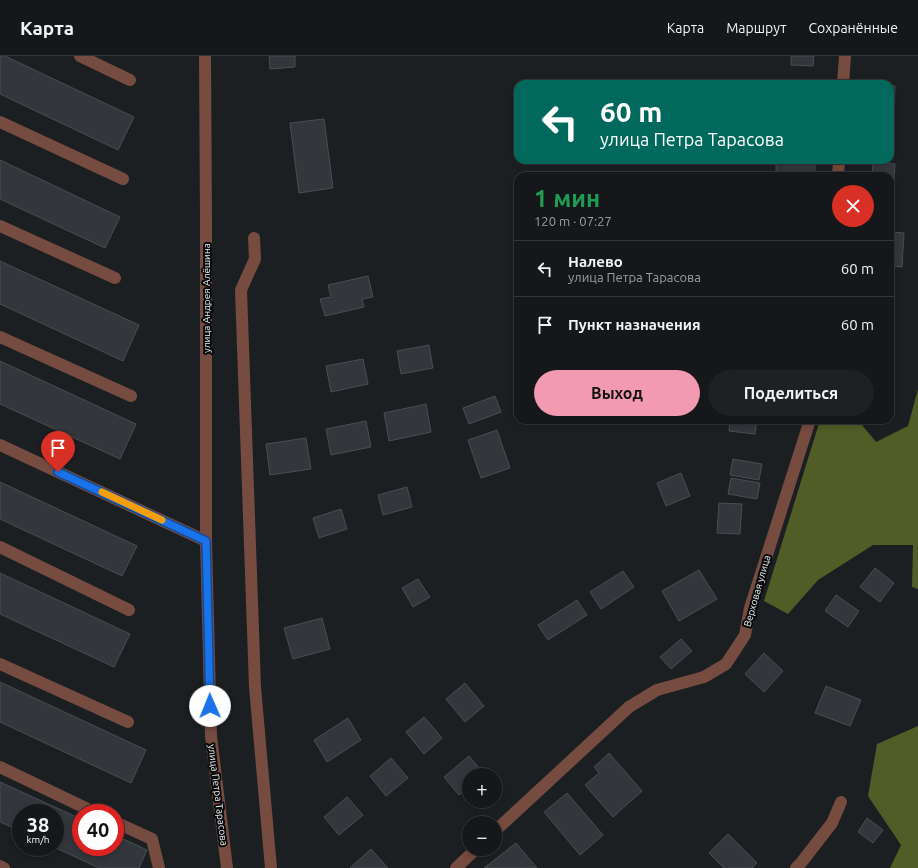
<!DOCTYPE html>
<html lang="ru">
<meta charset="utf-8">
<style>
body{margin:0;font-family:Ubuntu,sans-serif;background:#1e2023;color:#f1f3f6;height:100vh;display:flex;flex-direction:column;font-size:15px;white-space:nowrap}
*{box-sizing:border-box;margin:0}
p{font-size:13px;color:#9d9fa2}
.icon{flex:none;width:22px;height:22px;fill:none;stroke:currentColor;stroke-width:2;stroke-linecap:round;stroke-linejoin:round}
.map{position:relative;flex:1;overflow:hidden}
.sheet{position:absolute;left:514px;top:116px;width:380px;height:252px;display:flex;flex-direction:column;background:#15171a;border-radius:12px;box-shadow:0 2px 6px #0003,0 0 0 1px #343639}
.sheet>*{flex:none}
.top-card{position:absolute;left:514px;top:24px;width:380px;height:84px;border-radius:12px;box-shadow:0 2px 6px #0003,0 0 0 1px #343639;background:#00695c;color:#fff;overflow:hidden}
.controls{position:absolute;left:462px;top:712px;display:grid;gap:8px}
.controls a{display:grid;place-items:center;width:40px;height:40px;border-radius:50%;background:#15171a;box-shadow:0 2px 6px #0003,0 0 0 1px #343639;font-size:20px}
.speed{position:absolute;left:12px;top:748px;display:flex;gap:8px;font-size:20px;font-weight:700;text-align:center}
.speed>*{display:grid;place-content:center;width:52px;height:52px;border-radius:50%;background:#15171a;box-shadow:0 2px 6px #0003,0 0 0 1px #343639;line-height:1}
.speed small{font-size:10px;font-weight:400}
.speed .limit{border:6px solid #d22;background:#fff;color:#111}
.pin{position:absolute;display:grid;place-items:center;width:34px;height:34px;color:#fff;margin:-41px -17px;border-radius:50% 50% 50% 0;rotate:-45deg;box-shadow:0 0 4px #0007}
.pin .icon{rotate:45deg}
.me{position:absolute;width:44px;margin:-22px;rotate:359deg;stroke-linejoin:round;filter:drop-shadow(0 0 3px #0008)}
.turn{display:flex;align-items:center;gap:14px;height:84px;padding:0 20px;font-size:18px}
.turn .icon{width:52px;height:52px;stroke-width:2.5}
.turn b{display:block;font-size:28px;line-height:34px}
.round{display:grid;place-items:center;flex:none;width:42px;height:42px;border-radius:21px;background:#1e2023}
.overview{display:flex;align-items:center;justify-content:space-between;height:68px;padding:0 20px}
h1{font-size:24px;font-weight:600;line-height:30px;color:#1e9e55}
.button{display:flex;gap:8px;margin-top:auto;padding:8px 20px}
.button a{flex:1;height:46px;border-radius:24px;background:#f29aaf;color:#111;font-size:16px;font-weight:600;line-height:46px;text-align:center}
.button a+a{background:#1e2023;color:#f1f3f6}
ul{padding:0;list-style:none}
li{display:flex;align-items:center;gap:12px;height:56px;padding:0 20px;border-top:1px solid #343639}
li div{flex:1}
li b{display:block;font-size:15px}
li em{font-style:normal}
header{display:flex;align-items:center;gap:24px;box-sizing:border-box;height:56px;padding:0 20px;background:#15171a;border-bottom:1px solid #343639}
header strong{font-size:19px}
nav{display:flex;gap:22px;margin-inline-start:auto;font-size:14px}
.map>svg:first-child{display:block}
.forest{fill:#525c27}
.building{fill:#33363a;stroke:#4a4d51}
.lines{fill:none;stroke-linecap:round;stroke-linejoin:round}
.minor{stroke:#764b40;stroke-width:12}
.route-casing{stroke:#114b97;stroke-width:10}
.route{stroke:#1a73e8;stroke-width:7}
.slow{stroke:#f59e0b;stroke-width:7}
.labels{text-anchor:middle;dominant-baseline:central;stroke-width:4;stroke-linejoin:round;paint-order:stroke}
.street-label{font-size:10px;fill:#edeff1;stroke:#08090a}
</style>
<header>
<strong>Карта</strong>
<nav><a>Карта</a><a>Маршрут</a><a>Сохранённые</a></nav>
</header>
<div class="map">
<svg width="918" height="812" viewBox="0 0 918 812">
<rect width="100%" height="100%" fill="#1c1f22"/>
<g class="forest">
<path d="M918,333v200l-6,-2 1,-42h-40l-55,35 -30,34 -24,-13 56,-181h38l18,22 32,-16z"/>
<path d="M918,670v142h-28l11,-23 -33,-49 9,-52z"/>
</g>
<g class="building">
<path d="M0,0h5l129,61 -16,33 -118,-56z"/>
<path d="M269,0h26v11l-25,2z"/>
<path d="M791,0h23l-1,10 -22,-1z"/>
<path d="M890,29l5,1 -1,36h-4z"/>
<path d="M324,63l9,69 -34,5 -9,-70z"/>
<path d="M0,104l120,57 -15,31 -105,-49z"/>
<rect x="776" y="104" width="39" height="15"/>
<path d="M873,106l22,2 -3,38h-2v-26h-18z"/>
<path d="M890,176l14,1 -2,34 -12,-1z"/>
<path d="M0,205l139,64 -16,36 -123,-57z"/>
<path d="M368,220l5,21 -11,2 2,8 -39,9 -5,-17 11,-2 -3,-12z"/>
<path d="M429,289l4,23 -32,6 -4,-23z"/>
<path d="M363,303l5,25 -37,8 -5,-26z"/>
<path d="M0,305l136,63 -16,35 -120,-55z"/>
<path d="M495,340l6,16 -32,12 -6,-16z"/>
<path d="M426,348l5,28 -42,9 -5,-28z"/>
<path d="M730,364h27l-2,14 -26,-3z"/>
<path d="M366,365l5,26 -40,8 -5,-26z"/>
<path d="M497,374l13,38 -29,10 -13,-38z"/>
<path d="M306,382l5,31 -41,6 -4,-31z"/>
<path d="M733,403l29,5 -3,16 -29,-5z"/>
<path d="M681,417l9,23 -24,10 -9,-23z"/>
<path d="M731,422l29,5 -3,16 -29,-5z"/>
<path d="M0,426l137,64 -15,30 -122,-57z"/>
<path d="M407,431l5,20 -29,8 -5,-20z"/>
<path d="M719,447l23,1 -2,30 -23,-1z"/>
<path d="M341,453l6,20 -28,9 -6,-20z"/>
<path d="M875,512l19,15 -14,19 -20,-15z"/>
<path d="M699,514l18,29 -38,22 -17,-30z"/>
<path d="M623,515l11,16 -33,22 -11,-17z"/>
<path d="M0,517l130,61 -16,33 -114,-53z"/>
<path d="M418,523l12,18 -17,10 -11,-19z"/>
<path d="M836,539l23,16 -11,16 -23,-16z"/>
<path d="M577,544l10,15 -39,25 -10,-15z"/>
<path d="M322,562l8,31 -37,10 -9,-31z"/>
<path d="M681,583l11,12 -21,18 -11,-12z"/>
<path d="M764,597l19,18 -19,21 -19,-18z"/>
<path d="M0,626l146,68 -15,33 -131,-61z"/>
<path d="M465,627l19,23 -19,16 -19,-23z"/>
<path d="M826,630l35,14 -11,26 -35,-13z"/>
<path d="M424,661l18,21 -18,16 -18,-22z"/>
<path d="M348,662l13,22 -34,22 -13,-22z"/>
<path d="M609,697l33,38 -29,26 -28,-32 14,-12 -5,-6z"/>
<path d="M469,700l15,18 -1,1h-14v12l-10,8 -15,-18z"/>
<path d="M391,702l17,20 -22,18 -16,-20z"/>
<path d="M0,726l81,37v28h34v-12l32,15 -8,18h-40l-45,-21 1,-34h-34v18l-21,-9z"/>
<path d="M567,737l36,42 -23,20 -36,-43z"/>
<path d="M347,741l16,18 -24,20 -15,-18z"/>
<path d="M867,762l16,12 -10,13 -15,-11z"/>
<path d="M728,778l29,29 -5,5h-28l-15,-15z"/>
<path d="M516,787l21,25h-53z"/>
<path d="M371,793l17,19h-38z"/>
</g>
<g class="lines">
<g class="minor">
<path d="M80,0l50,24"/>
<path d="M205,0l1,163v322l5,195 16,132"/>
<path d="M843,28l2,-28"/>
<path d="M0,66l123,57"/>
<path d="M838,120l1,-16"/>
<path d="M0,170l115,52"/>
<path d="M254,182l1,21 -14,31 14,397 16,181"/>
<path d="M0,281l131,59"/>
<path d="M0,389l206,96"/>
<path d="M0,491l129,63"/>
<path d="M0,608l128,58"/>
<path d="M0,711l96,46"/>
<path d="M115,766l37,17 7,29"/>
<path d="M495,775l134,-124 28,-17 47,-13 22,-13 19,-29 5,-27 60,-188"/>
<path d="M0,810l4,2"/>
<path d="M456,812l20,-19"/>
<path d="M796,812l5,-5 31,-40 9,-21"/>
</g>
</g>
<g class="lines">
<defs>
<path id="route" d="M58,416l148,69 4,165"/>
</defs>
<use href="#route" class="route-casing"/>
<use href="#route" class="route"/>
<path class="slow" d="M102,436l60,28"/>
</g>
<g class="labels">
<g class="street-label">
<text transform="translate(206 242) rotate(-90)">улица Андрея Алёшина</text>
<text transform="translate(757 535) rotate(-74)">Верховая улица</text>
<text transform="translate(218 739) rotate(83)">улица Петра Тарасова</text>
</g>
</g>
</svg>
<div class="controls">
<a>+</a>
<a>−</a>
</div>
<div class="speed"><div>38<small>km/h</small></div><div class="limit">40</div></div>
<div class="pin" style="left:58px;top:416px;background:#d93025"><svg class="icon" aria-label="arrive" viewBox="0 0 24 24"><path d="M6 21V4h12l-3 4 3 4H6"/></svg></div>
<svg class="me" style="left:210px;top:650px" viewBox="-20 -20 40 40"><circle r="19" fill="#fff"/><path d="M0-13L10 11 0 6-10 11z" fill="#1a73e8"/></svg>
<div class="top-card">
<div class="turn"><svg class="icon" aria-label="left" viewBox="0 0 24 24"><path d="M17 20v-9H6M10 6l-5 5 5 5"/></svg><div><b>60 m</b>улица Петра Тарасова</div></div>
</div>
<section class="sheet">
<div class="overview"><div><h1>1 мин</h1><p>120 m · 07:27</p></div><a class="round" style="background:#d93025;color:#fff"><svg class="icon" aria-label="close" viewBox="0 0 24 24"><path d="M6 6l12 12M18 6L6 18"/></svg></a></div>
<ul>
<li><svg class="icon" aria-label="left" viewBox="0 0 24 24"><path d="M17 20v-9H6M10 6l-5 5 5 5"/></svg><div><b>Налево</b><p>улица Петра Тарасова</p></div><em>60 m</em></li>
<li><svg class="icon" aria-label="arrive" viewBox="0 0 24 24"><path d="M6 21V4h12l-3 4 3 4H6"/></svg><div><b>Пункт назначения</b></div><em>60 m</em></li>
</ul>
<div class="button"><a>Выход</a><a>Поделиться</a></div>
</section>
</div>
